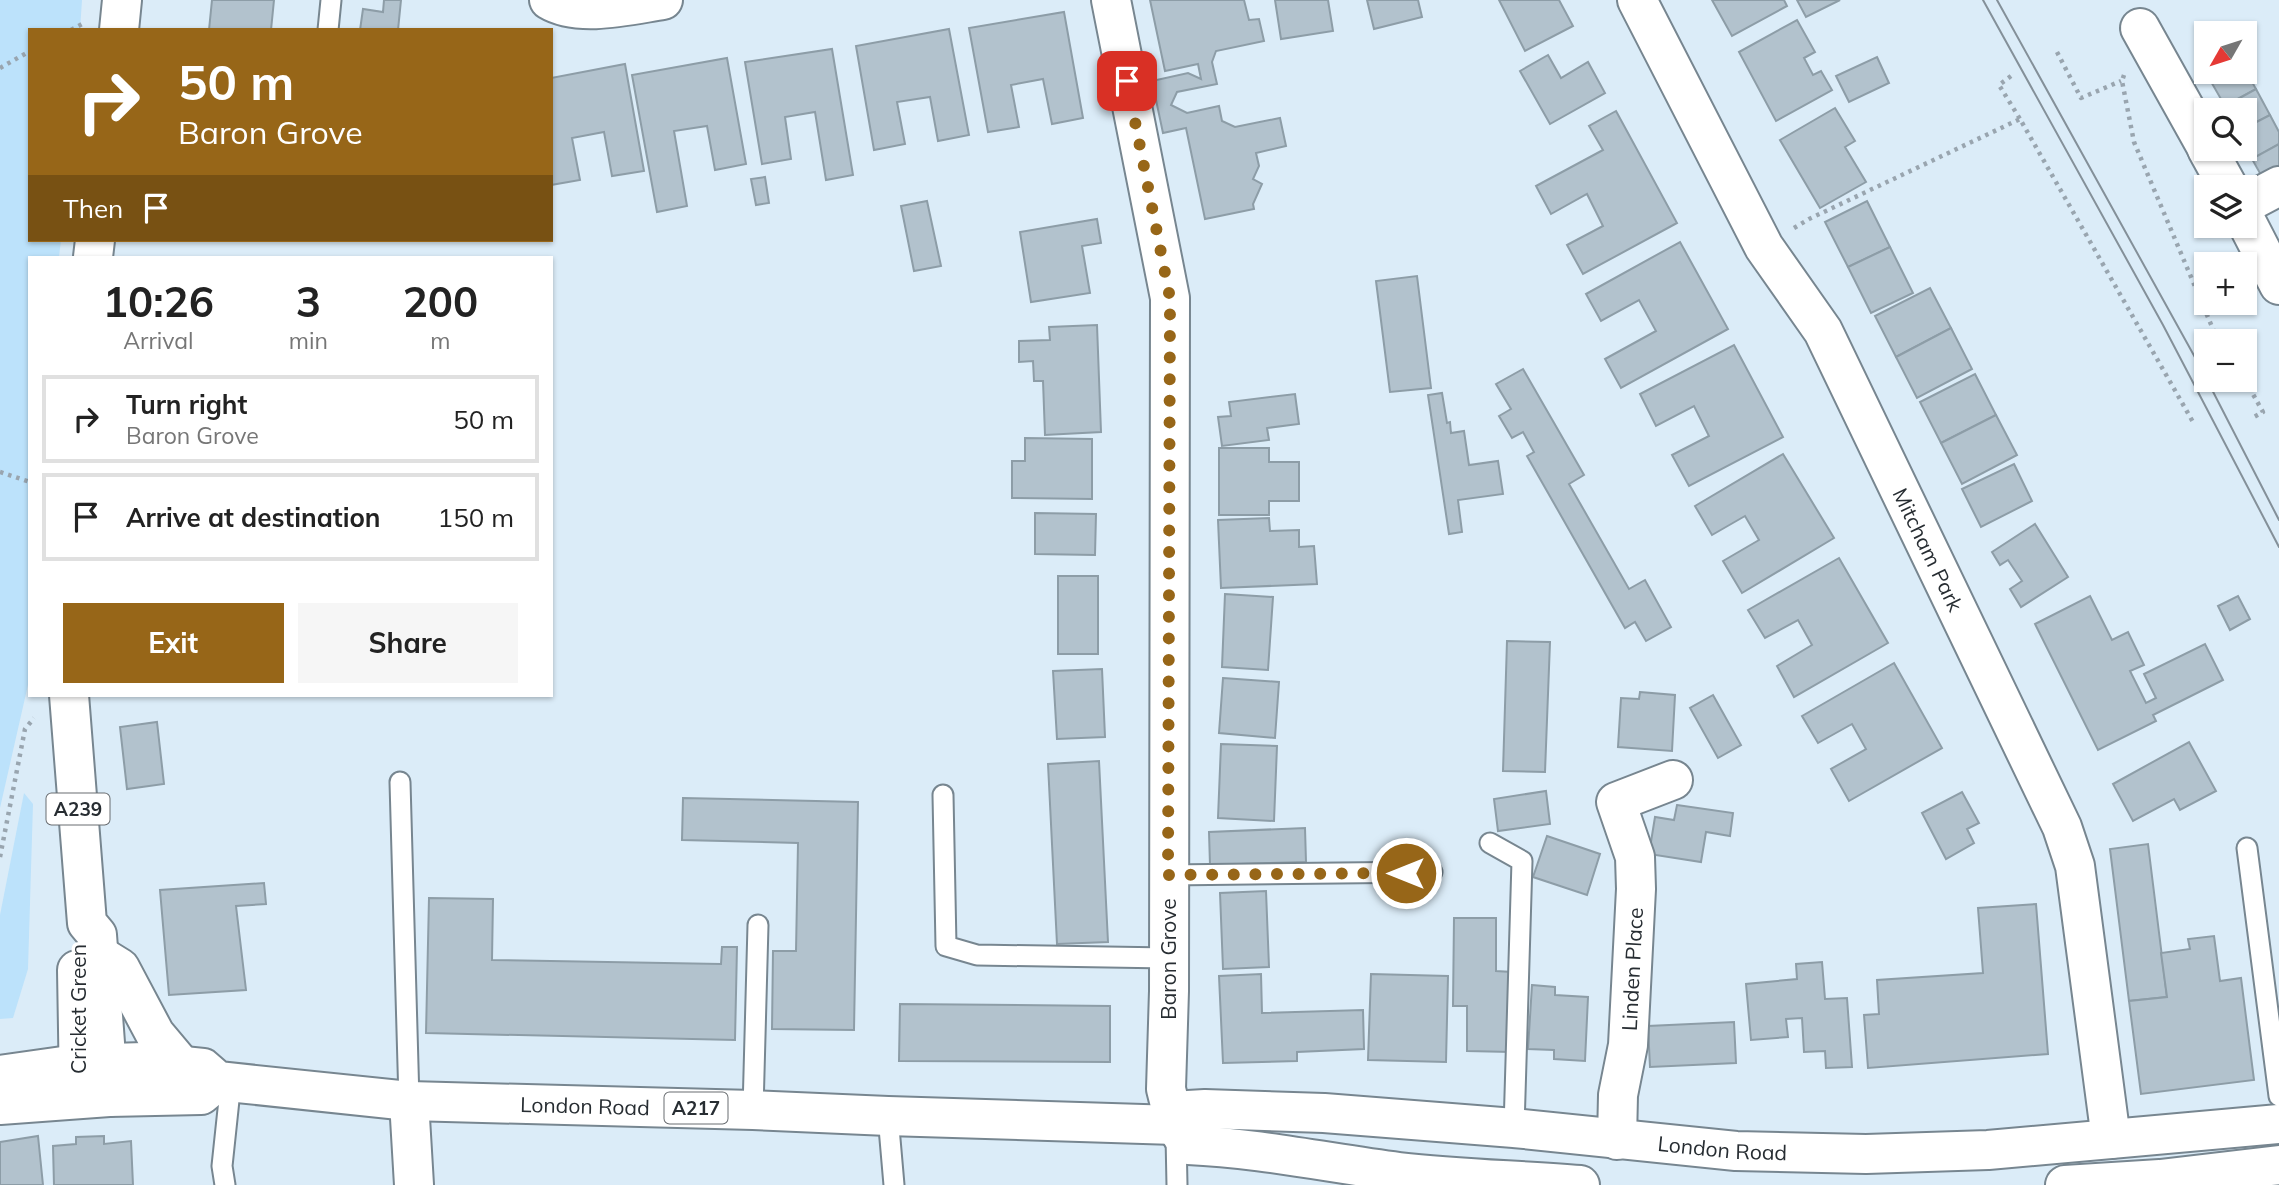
<!DOCTYPE html>
<meta charset="utf-8">
<style>
body{margin:0;font-family:Mulish,sans-serif;background:#f6f6f6;color:#222;height:100vh;display:flex;flex-direction:column;font-size:26px;white-space:nowrap}
*{box-sizing:border-box;margin:0}
p{font-size:23px;color:#767676}
.icon{flex:none;width:38px;height:38px;fill:none;stroke:currentColor;stroke-width:2;stroke-linecap:round;stroke-linejoin:round}
.map{position:relative;flex:1;overflow:hidden}
.sheet{position:absolute;left:28px;top:256px;width:525px;height:441px;display:flex;flex-direction:column;background:#fff;border-radius:0px;box-shadow:0 2px 5px #0004}
.sheet>*{flex:none}
.banner{position:absolute;left:28px;top:28px;width:525px;height:214px;border-radius:0px;box-shadow:0 2px 5px #0004;background:#976618;color:#fff;overflow:hidden}
.needle{width:46px;rotate:231deg}
.buttons{position:absolute;left:2194px;top:21px;display:grid;gap:14px}
.buttons a{display:grid;place-items:center;width:63px;height:63px;border-radius:0px;background:#fff;box-shadow:0 2px 5px #0004;font-size:35px}
.pin{position:absolute;display:grid;place-items:center;width:60px;height:60px;color:#fff;margin:-30px;border-radius:14px;box-shadow:0 4px 10px #0006}
.me{position:absolute;width:77px;margin:-38px;rotate:270deg;stroke-linejoin:round;filter:drop-shadow(0 0 5px #0008)}
.turn{display:flex;align-items:center;gap:24px;height:147px;padding:0 35px;font-size:32px}
.turn .icon{width:91px;height:91px;stroke-width:2.5}
.turn b{display:block;font-size:49px;line-height:60px}
.then{display:flex;align-items:center;height:66px;padding:0 35px;background:#0003;gap:14px;font-size:26px}
.eta{display:flex;justify-content:space-evenly;align-items:center;height:119px;text-align:center}
.eta b{font-size:42px;font-weight:700;line-height:49px}
.button{display:flex;gap:14px;margin-top:auto;padding:14px 35px}
.button a{flex:1;height:80px;border-radius:0px;background:#976618;color:#fff;font-size:28px;font-weight:700;line-height:80px;text-align:center}
.button a+a{background:#f6f6f6;color:#222}
ul{padding:0;list-style:none}
li{display:flex;align-items:center;gap:21px;height:88px;margin:0 14px 10px;padding:0 21px;border:4px solid #e0e0e0;border-radius:0px}
li div{flex:1}
li b{display:block;font-size:26px}
li em{font-style:normal}
.map>svg:first-child{display:block}
.green{fill:#bce2fb}
.building{fill:#b2c2cd;stroke:#8d9da7;stroke-width:2}
.lines{fill:none;stroke-linecap:round;stroke-linejoin:round}
.service-casing{stroke:#778690;stroke-width:23}
.minor-casing{stroke:#778690;stroke-width:42}
.primary-casing{stroke:#778690;stroke-width:42}
.path{stroke:#99a5af;stroke-width:4.5;stroke-dasharray:3.5 5;stroke-linecap:butt}
.service{stroke:#fff;stroke-width:19}
.minor{stroke:#fff;stroke-width:38}
.primary{stroke:#fff;stroke-width:38}
.tram{stroke:#849099;stroke-width:2}
.route{stroke:#976618;stroke-width:12;stroke-dasharray:0 21.6}
.labels{text-anchor:middle;dominant-baseline:central;stroke-width:7;stroke-linejoin:round;paint-order:stroke}
.shield{fill:#fff;stroke:#686c70;stroke-width:2}
.shield-label{font-size:19px;font-weight:bold;fill:#272d32}
.street-label{font-size:21px;fill:#272d32;stroke:#fff}
</style>
<div class="map">
<svg width="2279" height="1185" viewBox="0 0 2279 1185">
<rect width="100%" height="100%" fill="#dbecf8"/>
<g class="green">
<path d="M0,0h82l-2,30h-50v210h31l-2,17h-29v419l-30,132z"/>
<path d="M24,793l9,11 -5,165 -15,49 -13,1v-104z"/>
</g>
<g class="building">
<path d="M212,0h62l-3,30h-62z"/>
<path d="M384,0h17l-3,30h-38l3,-21 20,3z"/>
<path d="M1150,0h94l5,20 10,-1 5,22 -48,10 -4,11 5,22 -40,8 -6,13 16,8 32,-7 3,15 13,6 45,-9 6,28 -30,7 3,13 -6,13 9,5 -9,20 1,5 -49,10 -19,-91 -23,5 -11,-52 36,-8 13,6 -3,-15 -33,7z"/>
<path d="M1275,0h53l5,31 -52,8z"/>
<path d="M1367,0h51l4,17 -48,12z"/>
<path d="M1499,0h60l14,26 -48,25z"/>
<path d="M1712,0h72l3,6 -55,30z"/>
<path d="M1797,0h43l-34,17z"/>
<path d="M1064,12l19,106 -31,6 -9,-45 -32,6 8,42 -31,5 -19,-104z"/>
<path d="M1797,20l18,32 -11,6 9,17 8,-4 11,19 -56,31 -37,-69z"/>
<path d="M949,29l20,106 -31,6 -8,-44 -33,5 8,42 -31,6 -18,-104z"/>
<path d="M832,49l21,126 -27,5 -11,-68 -30,5 6,42 -29,5 -17,-102z"/>
<path d="M2207,49v23h19l-16,8 -13,-26z"/>
<path d="M1548,55l13,23 27,-16 17,31 -55,31 -30,-53z"/>
<path d="M1877,57l12,26 -40,19 -13,-26z"/>
<path d="M727,58l19,106 -31,6 -8,-44 -33,5 13,75 -30,6 -25,-137z"/>
<path d="M625,64l19,107 -32,5 -8,-44 -32,6 8,42 -29,5v-107z"/>
<path d="M2245,69l11,20 -31,17 -15,-26 16,-8h19z"/>
<path d="M2256,89l14,26 -25,13v-18h-18l-2,-4z"/>
<path d="M1835,108l20,33 -10,6 21,35 -46,26 -40,-68z"/>
<path d="M1616,111l61,112 -94,51 -16,-29 36,-19 -16,-32 -36,20 -15,-28 67,-36 -14,-24z"/>
<path d="M2270,115l9,17v12l-27,15 -7,-13v-18z"/>
<path d="M2279,144v33l-13,7 -14,-25z"/>
<path d="M765,177l4,26 -13,2 -5,-26z"/>
<path d="M927,201l14,65 -27,5 -13,-65z"/>
<path d="M1867,201l23,46 -42,20 -23,-45z"/>
<path d="M1097,219l4,24 -19,3 8,47 -59,9 -11,-70z"/>
<path d="M1680,242l48,87 -107,59 -16,-29 51,-28 -17,-31 -38,21 -15,-27z"/>
<path d="M1890,247l23,46 -42,20 -23,-46z"/>
<path d="M1417,276l14,112 -41,4 -14,-111z"/>
<path d="M1930,288l21,40 -55,29 -21,-41z"/>
<path d="M1097,325l4,107 -56,3 -2,-54h-9l-1,-20 -14,1v-21l31,-1 -1,-13z"/>
<path d="M1951,328l21,41 -55,29 -21,-41z"/>
<path d="M1734,345l49,92 -94,49 -17,-31 37,-19 -15,-30 -38,20 -16,-32z"/>
<path d="M1523,369l61,106 -15,9 60,105 16,-9 26,47 -25,14 -11,-19 -10,6 -98,-172 7,-4 -11,-20 -11,6 -13,-22 12,-7 -15,-25z"/>
<path d="M1975,374l21,41 -55,28 -21,-41z"/>
<path d="M1442,393l5,30 3,-1 1,11 13,-2 5,34 29,-4 5,33 -45,6 4,32 -13,2 -21,-139z"/>
<path d="M1295,394l4,30 -32,4 2,12 -47,6 -4,-29 13,-1 -2,-14z"/>
<path d="M1996,415l21,40 -55,29 -21,-41z"/>
<path d="M1025,438l67,1v60l-80,-1v-37h13z"/>
<path d="M1219,448h50v14h30v39h-30v14h-50z"/>
<path d="M1783,454l51,84 -92,55 -19,-32 36,-21 -14,-24 -33,19 -17,-29z"/>
<path d="M2014,464l18,37 -51,26 -19,-38z"/>
<path d="M1035,513l61,1 -1,41 -60,-1z"/>
<path d="M1269,518l1,13 29,-1v17l15,-1 3,38 -96,4 -3,-68z"/>
<path d="M2035,524l33,53 -47,30 -11,-18 12,-8 -14,-21 -8,5 -8,-13z"/>
<path d="M1839,558l49,85 -94,54 -17,-31 35,-21 -14,-25 -33,18 -17,-28z"/>
<rect x="1058" y="576" width="40" height="78"/>
<path d="M1225,594l48,3 -5,73 -46,-3z"/>
<path d="M2090,596l22,44 16,-8 16,33 -14,6 16,32 10,-5 -12,-24 61,-30 18,36 -70,35 3,6 -58,29 -63,-126z"/>
<path d="M2238,596l12,23 -20,11 -12,-24z"/>
<path d="M1507,641l43,1 -5,130 -42,-1z"/>
<path d="M1894,663l48,85 -93,53 -18,-32 35,-20 -14,-25 -34,19 -16,-27z"/>
<path d="M1102,669l3,68 -48,2 -4,-68z"/>
<path d="M1223,678l56,4 -4,56 -56,-5z"/>
<path d="M1640,692l35,3 -3,56 -54,-4 3,-49 18,1z"/>
<path d="M1713,695l28,50 -23,13 -28,-50z"/>
<path d="M157,722l7,62 -37,5 -7,-62z"/>
<path d="M2189,742l27,49 -36,19 -6,-11 -41,22 -20,-37z"/>
<path d="M1221,744l56,2 -3,75 -56,-3z"/>
<path d="M1099,761l9,181 -51,2 -9,-180z"/>
<path d="M1546,791l4,33 -52,7 -4,-32z"/>
<path d="M1962,792l17,31 -12,6 7,14 -28,16 -24,-46z"/>
<path d="M683,798l175,4 -4,228 -82,-1 1,-78h23l2,-108 -116,-3z"/>
<path d="M1677,805l56,8 -3,23 -24,-4 -5,30 -52,-8 6,-37 19,3z"/>
<path d="M1305,828l1,34 -96,3 -1,-33z"/>
<path d="M1547,836l53,18 -13,41 -54,-18z"/>
<path d="M2148,844l19,153 -38,4 -19,-152z"/>
<path d="M264,883l2,21 -30,2 10,84 -77,5 -9,-105z"/>
<path d="M1266,891l3,76 -46,2 -3,-76z"/>
<path d="M429,898l64,1 -1,61 229,4 1,-17h15l-2,93 -309,-7z"/>
<path d="M2036,904l12,150 -180,14 -4,-53 15,-1 -2,-34 106,-7 -5,-65z"/>
<path d="M1454,918h42v53l16,1 -1,80 -44,-1v-45h-14z"/>
<path d="M2214,936l6,45 21,-3 13,102 -113,14 -12,-93 38,-4 -6,-44 29,-4 -2,-10z"/>
<path d="M1822,962l3,37 22,-1 5,69 -26,1 -1,-17 -21,1 -2,-34 -16,1 2,18 -37,3 -5,-56 51,-5 -1,-15z"/>
<path d="M1261,974l1,39 101,-3 1,39 -67,3v9l-74,2 -4,-87z"/>
<path d="M1371,974l77,2 -2,86 -78,-2z"/>
<path d="M1532,985l23,2v8l33,2 -3,64 -31,-2v-9l-26,-1z"/>
<path d="M900,1004l210,2v56l-211,-1z"/>
<path d="M1734,1022l2,41 -86,4 -2,-41z"/>
<path d="M38,1136l5,49h-43v-43z"/>
<path d="M104,1136v8l27,-3 2,44h-79l-1,-39 23,-2v-7z"/>
</g>
<g class="lines">
<defs>
<g id="service">
<path d="M328,30l3,-30"/>
<path d="M400,782l9,319"/>
<path d="M943,795l3,151 31,9 191,3"/>
<path d="M1490,843l32,18 -8,267"/>
<path d="M2247,848l32,248"/>
<path d="M1168,875l264,-3"/>
<path d="M753,1110l5,-185"/>
<path d="M888,1116l6,69"/>
<path d="M1176,1136l1,49"/>
<path d="M225,1185l-3,-19 9,-85"/>
</g>
<g id="minor">
<path d="M549,0c30,18 81,5 114,0"/>
<path d="M1111,0l59,298 -1,693 -3,98 9,36"/>
<path id="s1" d="M1637,0l127,247 59,84 239,496 13,39 36,273"/>
<path d="M2140,28l67,120"/>
<path d="M2207,149l21,38"/>
<path d="M2245,204l34,-18"/>
<path d="M2245,219l34,66"/>
<path d="M409,1101l5,84"/>
<path id="s2" d="M1617,1140l1,-45 10,-50 8,-156 -1,-32 -19,-55 57,-22"/>
</g>
<g id="primary">
<path d="M119,30l3,-30"/>
<path d="M93,257l2,-17"/>
<path d="M69,695l18,228 10,12 12,162"/>
<path d="M99,955l21,13 35,66 26,31"/>
<path d="M77,970l2,119"/>
<path id="s3" d="M0,1075l77,-11 67,-2 59,6 15,13 191,20 344,9 135,6 287,9"/>
<path d="M0,1105l109,-8 92,-2 17,-14"/>
<path id="s4" d="M1175,1125l13,-15 17,-1 119,4 190,15 222,23 130,3 122,-4 291,-26"/>
<path d="M1175,1125l13,20c71,3 141,18 211,27 60,7 121,8 181,13"/>
<path d="M2065,1185l95,-6 119,-14"/>
</g>
</defs>
<use href="#service" class="service-casing"/>
<use href="#minor" class="minor-casing"/>
<use href="#primary" class="primary-casing"/>
<g class="path">
<path d="M71,30l13,-7"/>
<path d="M2057,52l24,46 40,-17"/>
<path d="M0,68l30,-17"/>
<path d="M2124,75l-2,6 12,61 84,199"/>
<path d="M2011,76l-12,9 21,34"/>
<path d="M1794,228l15,-9 211,-100 173,303"/>
<path d="M2245,380l18,32 -11,6"/>
<path d="M0,472l30,10"/>
<path d="M0,857l25,-128 9,-11"/>
</g>
<use href="#service" class="service"/>
<use href="#minor" class="minor"/>
<use href="#primary" class="primary"/>
<g class="tram">
<path d="M1983,0l180,325 116,222"/>
<path d="M1997,0l210,379"/>
<path d="M2207,380l72,140"/>
</g>
</g>
<g class="lines">
<path class="route" d="M1127,81l43,217 -2,577 238,-2"/>
</g>
<g class="labels">
<g class="shield">
<rect x="46.5" y="793.5" width="63" height="31" rx="5"/>
<rect x="664.5" y="1092.5" width="63" height="31" rx="5"/>
</g>
<g class="shield-label">
<text x="78" y="809">A239</text>
<text x="696" y="1108">A217</text>
</g>
<g class="street-label">
<text stroke="none"><textPath href="#s1" startOffset="623">Mitcham Park</textPath></text>
<text transform="translate(1168 959) rotate(-90)">Baron Grove</text>
<text stroke="none"><textPath href="#s2" startOffset="172">Linden Place</textPath></text>
<text transform="translate(78 1009) rotate(-90)">Cricket Green</text>
<text stroke="none"><textPath href="#s3" startOffset="592">London Road</textPath></text>
<text stroke="none"><textPath href="#s4" startOffset="556">London Road</textPath></text>
</g>
</g>
</svg>
<div class="buttons">
<a><svg class="needle" viewBox="-14 -14 28 28"><path d="M0-13l5 13h-10z" fill="#e53935"/><path d="M0 13l5-13h-10z" fill="#767676"/></svg></a>
<a><svg class="icon" aria-label="search" viewBox="0 0 24 24"><circle cx="10" cy="10" r="6"/><path d="M15 15l6 6"/></svg></a>
<a><svg class="icon" aria-label="layers" viewBox="0 0 24 24"><path d="M12 4l9 5-9 5-9-5zM3 14l9 5 9-5"/></svg></a>
<a>+</a>
<a>−</a>
</div>
<div class="pin" style="left:1127px;top:81px;background:#d93025"><svg class="icon" aria-label="arrive" viewBox="0 0 24 24"><path d="M6 21V4h12l-3 4 3 4H6"/></svg></div>
<svg class="me" style="left:1406px;top:873px" viewBox="-20 -20 40 40"><circle r="17" fill="#976618" stroke="#fff" stroke-width="3"/><path d="M0-11L8 9 0 5-8 9z" fill="#fff"/></svg>
<div class="banner">
<div class="turn"><svg class="icon" aria-label="right" viewBox="0 0 24 24"><path d="M7 20v-9h11M14 6l5 5-5 5"/></svg><div><b>50 m</b>Baron Grove</div></div>
<div class="then">Then<svg class="icon" aria-label="arrive" viewBox="0 0 24 24"><path d="M6 21V4h12l-3 4 3 4H6"/></svg></div>
</div>
<section class="sheet">
<div class="eta">
<div><b>10:26</b><p>Arrival</p></div>
<div><b>3</b><p>min</p></div>
<div><b>200</b><p>m</p></div>
</div>
<ul>
<li><svg class="icon" aria-label="right" viewBox="0 0 24 24"><path d="M7 20v-9h11M14 6l5 5-5 5"/></svg><div><b>Turn right</b><p>Baron Grove</p></div><em>50 m</em></li>
<li><svg class="icon" aria-label="arrive" viewBox="0 0 24 24"><path d="M6 21V4h12l-3 4 3 4H6"/></svg><div><b>Arrive at destination</b></div><em>150 m</em></li>
</ul>
<div class="button"><a>Exit</a><a>Share</a></div>
</section>
</div>
